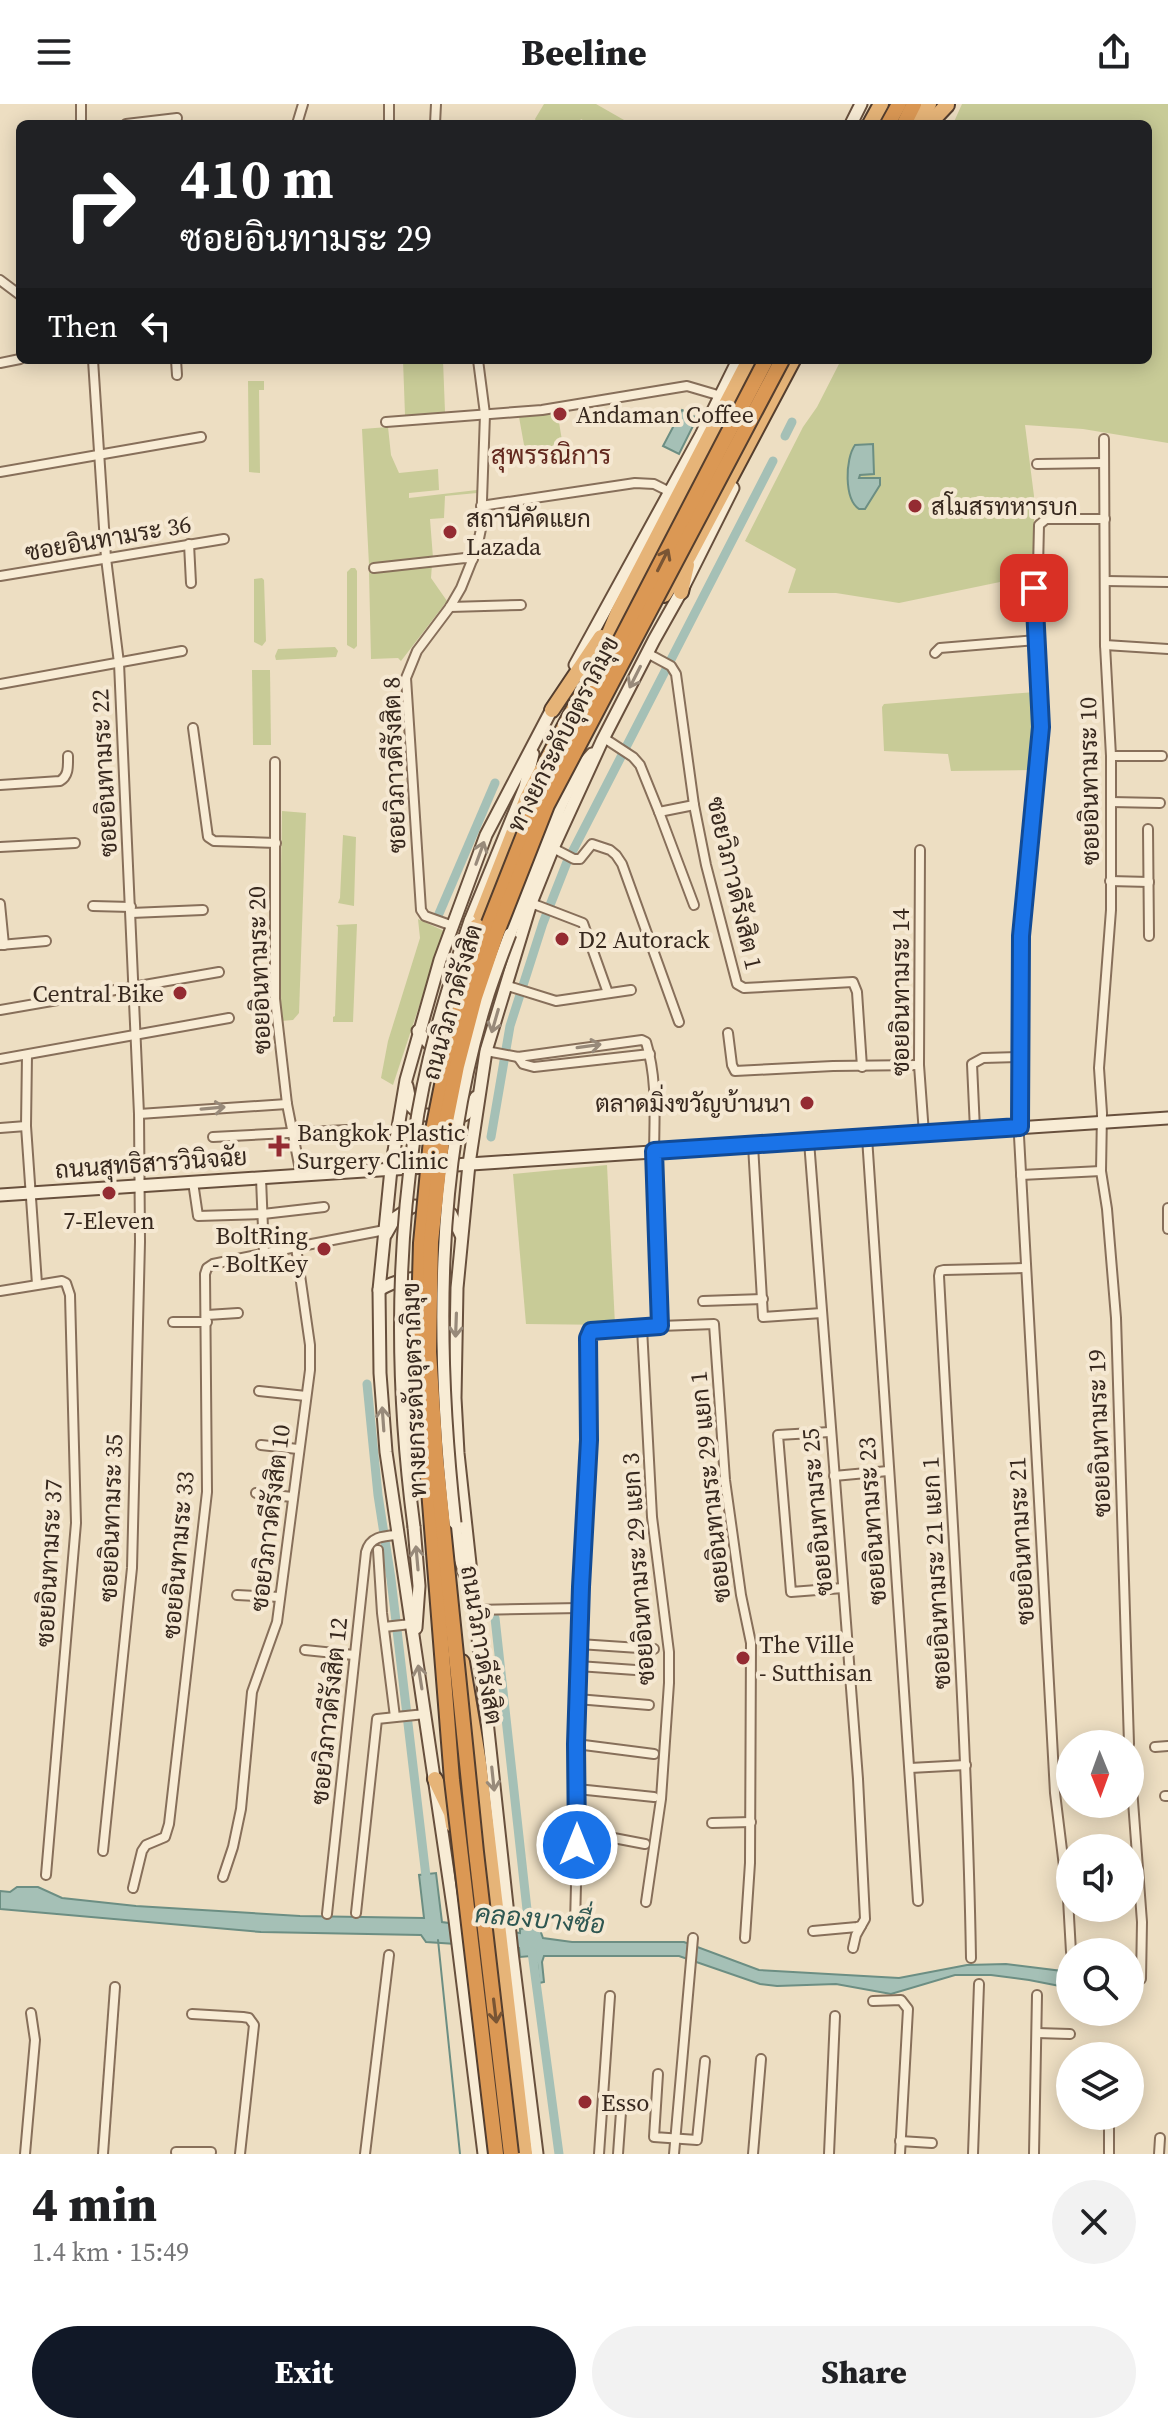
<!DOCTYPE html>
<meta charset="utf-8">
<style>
body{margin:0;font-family:"Source Serif 4",Sarabun,serif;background:#f2f2f2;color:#202124;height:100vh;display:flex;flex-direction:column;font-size:30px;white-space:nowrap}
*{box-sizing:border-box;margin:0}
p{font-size:26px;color:#757577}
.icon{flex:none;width:44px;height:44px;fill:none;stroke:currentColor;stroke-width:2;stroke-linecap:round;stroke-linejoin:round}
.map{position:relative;height:2050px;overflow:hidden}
.panel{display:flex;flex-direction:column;background:#fff;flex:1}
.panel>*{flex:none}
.top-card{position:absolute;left:16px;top:16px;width:1136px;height:244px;border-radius:12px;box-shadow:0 4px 20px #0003;background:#202124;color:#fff;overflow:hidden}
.needle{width:52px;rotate:179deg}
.buttons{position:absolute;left:1056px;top:1626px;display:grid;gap:16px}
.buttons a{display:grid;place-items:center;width:88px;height:88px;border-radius:50%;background:#fff;box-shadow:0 4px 20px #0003;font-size:40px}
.pin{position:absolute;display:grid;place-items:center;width:68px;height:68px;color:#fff;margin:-34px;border-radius:16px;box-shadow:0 4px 12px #0006}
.me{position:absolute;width:88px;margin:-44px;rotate:0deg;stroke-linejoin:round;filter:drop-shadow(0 0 6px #0008)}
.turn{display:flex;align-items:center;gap:28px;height:168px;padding:0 32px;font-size:36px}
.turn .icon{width:104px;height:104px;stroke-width:2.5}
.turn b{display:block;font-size:56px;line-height:68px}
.then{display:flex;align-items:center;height:76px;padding:0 32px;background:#0003;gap:16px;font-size:30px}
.round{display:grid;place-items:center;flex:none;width:84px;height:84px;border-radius:42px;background:#f2f2f2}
.overview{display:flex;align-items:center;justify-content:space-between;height:136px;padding:0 32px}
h1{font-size:48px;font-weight:800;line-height:60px}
.cta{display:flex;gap:16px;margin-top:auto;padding:16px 32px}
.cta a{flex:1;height:92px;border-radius:48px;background:#111827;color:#fff;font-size:32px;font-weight:800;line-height:92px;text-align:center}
.cta a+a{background:#f2f2f2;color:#202124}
header{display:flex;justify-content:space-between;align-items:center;height:104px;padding:0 32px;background:#fff;font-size:36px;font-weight:800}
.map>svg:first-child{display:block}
.green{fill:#c8cb97}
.water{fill:#a5c0b6;stroke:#6c8e83;stroke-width:2}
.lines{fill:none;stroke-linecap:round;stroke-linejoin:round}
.stream{stroke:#6c8e83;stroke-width:2}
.canal{stroke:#a5c0b6;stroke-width:9}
.minor-casing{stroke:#876f5a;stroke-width:12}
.secondary-casing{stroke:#68503d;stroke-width:15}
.trunk-casing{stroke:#543e2e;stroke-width:18}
.motorway-casing{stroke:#543e2e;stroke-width:18}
.minor{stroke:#f8ecd5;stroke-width:8}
.secondary{stroke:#f8ecd5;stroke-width:11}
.trunk{stroke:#e6b478;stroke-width:14}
.motorway{stroke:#db9854;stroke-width:14}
.secondary-bridge-casing{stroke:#68503d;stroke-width:15;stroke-linecap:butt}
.trunk-bridge-casing{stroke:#543e2e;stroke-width:18;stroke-linecap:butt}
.motorway-bridge-casing{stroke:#543e2e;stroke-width:18;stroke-linecap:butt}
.secondary-bridge{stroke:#f8ecd5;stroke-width:11}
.trunk-bridge{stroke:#e6b478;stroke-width:14}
.motorway-bridge{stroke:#db9854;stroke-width:14}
.oneway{stroke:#795534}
.oneway2{stroke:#988a7a}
.route-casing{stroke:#114b97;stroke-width:20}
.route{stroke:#1a73e8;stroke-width:14}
.poi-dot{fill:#942b32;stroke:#f5e8d2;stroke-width:3}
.labels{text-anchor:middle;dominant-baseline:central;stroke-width:8;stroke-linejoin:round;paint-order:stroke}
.poi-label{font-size:24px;fill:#37281e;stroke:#f5e8d2;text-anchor:start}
.street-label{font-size:24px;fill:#37281e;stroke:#f5e8d2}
.neighbourhood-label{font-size:26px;fill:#62281e;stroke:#f5e8d2}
.water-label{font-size:26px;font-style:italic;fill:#2d5651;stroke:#f5e8d2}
</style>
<header><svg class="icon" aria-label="menu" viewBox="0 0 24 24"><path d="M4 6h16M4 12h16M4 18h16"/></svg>Beeline<svg class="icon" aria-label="share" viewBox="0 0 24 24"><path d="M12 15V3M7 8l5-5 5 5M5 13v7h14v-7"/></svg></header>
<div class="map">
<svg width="1168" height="2050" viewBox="0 0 1168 2050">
<rect width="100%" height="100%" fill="#eddec2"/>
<g class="green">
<path d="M544,0h52l35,20h-41l-9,-5 -3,5h-41l-2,-5z"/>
<path d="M962,0h206v339l-85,-14 -58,-4 9,71v79l-135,28 -63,-10h-48l8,-24 -51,-28 58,-114 14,-20 24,-47h307v-236h-195z"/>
<path d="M403,256h40l2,52 -40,3z"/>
<path d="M248,277h16v9h-5l1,83 -11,-1z"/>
<path d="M554,308l4,4 7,43 -18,4 -2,-12 -19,5 -7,-39z"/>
<path d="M388,323l3,28 8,18 39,-4 1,21 -30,3v5l68,-8v3l-32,3 -1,22 -14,1 3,39 -64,7 -7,-136z"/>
<path d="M432,460l-1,14 16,23 -46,60 -3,-3 -27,1 -2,-87z"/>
<path d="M351,464h4l2,3v75l-3,3 -7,-4v-73z"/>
<path d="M262,474l2,2 2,61 -4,5 -8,-4v-63z"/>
<path d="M335,543l3,4 -2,6 -60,3 -1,-4 3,-7z"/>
<path d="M252,566h18l1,75h-18z"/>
<path d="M1035,588l1,44 -3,34 -82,1 -3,-17 -64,-3 -2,-44 2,-3z"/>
<path d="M282,707l24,2 -7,200 -6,7 -12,1 -2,-26z"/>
<path d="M343,731l13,2 -2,69 -16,-3 2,-5z"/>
<path d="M418,815l26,12 -51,154 -12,-7 7,-37 32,-103z"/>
<path d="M357,820l-4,98h-20v-5l2,-1 3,-89 -2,-2z"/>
<path d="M607,1061l8,160 -89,-1 -13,-150z"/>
</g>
<g class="water">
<path d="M682,306l15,8 -18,36 -16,-8z"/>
<path d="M873,340l1,30 -14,1 -1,3h21v7l-15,24h-6c-15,-10 -14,-50 -4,-64z"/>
<path d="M436,1769l6,49 78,11v-4l19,-2 4,11 29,4h112l75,28 140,8 68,-13 39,-1 64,8v16l-41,-8 -38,-5h-36l-64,19 -55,-10 -59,2 -17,-2 -81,-28h-135l-2,6 2,20 -5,1 -2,-20 -4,-1 -2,-6 -11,1 -1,-9 -93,-6 -5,-7 -160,-3 -261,-23v-18l10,1 7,-5h21l24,11 74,8 164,10 124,2 -5,-43z"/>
</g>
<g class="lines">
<path class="stream" d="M438,1836l22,214"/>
<g class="canal">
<path d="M785,332l7,-14"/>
<path d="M438,812l57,-133"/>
<path d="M491,1033l19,-111 33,-103 24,-61 206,-401"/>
<path d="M367,1280l11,111 13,84 36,306"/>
<path d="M495,1514l35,319"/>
<path d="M532,1848l27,202"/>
</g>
<defs>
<g id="minor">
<path d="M81,20v-20"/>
<path d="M126,20l51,-6"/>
<path d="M297,20l6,-20"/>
<path d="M389,20v-20"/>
<path d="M435,20l1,-20"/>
<path d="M0,176l20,15"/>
<path d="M93,256l13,198 13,105 20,451 1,128 -8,326 -29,283"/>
<path d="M176,256l1,15"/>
<path d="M0,259l20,-4"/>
<path d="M386,318l156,-12 145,-24 34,10"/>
<path d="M1104,335l1,206 6,111v154l-12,158 3,45 -1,58 6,38 9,109 13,426"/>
<path d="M1037,360l67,-1"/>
<path d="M0,368l201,-35"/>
<path d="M481,402l154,-23 19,1 16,8"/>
<path d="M189,440l2,39"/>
<path d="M374,464l91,-10 8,1"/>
<path d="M0,472l224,-37"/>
<path d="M1106,477l62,1"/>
<path d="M450,503l71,-2"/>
<path d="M1105,541l63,4"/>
<path d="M647,549l24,13 5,8 18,131 12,60 31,119 7,4 109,-6 4,10 5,75"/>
<path d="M935,549l5,-5 96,-8"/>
<path d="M0,580l182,-33"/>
<path d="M193,624l15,109 6,4 62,2"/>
<path d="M604,634l29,19 7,8 19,47 35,-7"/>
<path d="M1111,652h51"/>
<path d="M275,658v237l12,105 14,71"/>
<path d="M0,681l60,-4c9,-5 8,-15 8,-25"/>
<path d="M1111,698l49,1"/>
<path d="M659,708l35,93"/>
<path d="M1148,725l1,107"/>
<path d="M0,743l75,-4"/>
<path d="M553,744l21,11h6l12,-15 18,6 6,5 6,9 57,158"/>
<path d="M920,746l-1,215 5,69"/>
<path d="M1110,777l39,1"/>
<path d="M531,799l52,20 25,70"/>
<path d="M0,800l4,41"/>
<path d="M93,802l38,1"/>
<path d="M131,809l72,-3"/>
<path d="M453,822l-28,-10 -4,-6 -15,-232 11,-27 33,-44 11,-19 16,-40 4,-19 4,-115 -7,-54"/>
<path d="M0,841l46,-4"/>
<path d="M505,881l51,16 75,-11"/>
<path d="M0,906l219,-38"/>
<path d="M728,929l4,32 3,6 98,-5 86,-1"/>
<path d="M486,947l32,6 124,-17 4,2c12,39 8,77 8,117 0,56 4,112 6,167l-69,5 -3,7 1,102 -13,304 1,101 -2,79"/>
<path d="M27,951l-1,71 11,158"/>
<path d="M518,953l5,7 11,3 116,-13"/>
<path d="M0,955l229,-41"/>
<path d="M139,1010l148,-10"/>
<path d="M0,1024l26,-2"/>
<path d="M975,1026l-3,-66 11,-6 36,-1"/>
<path d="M213,1033l134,-7"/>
<path d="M867,1033l51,764"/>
<path d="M809,1037l49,638 7,140 -4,7 -4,1 -44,4"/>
<path d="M753,1041l10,172 59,-4"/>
<path d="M1021,1071l80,-4"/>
<path d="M261,1074l3,76"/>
<path d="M193,1078l5,34 65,-2 61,-7"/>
<path d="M1168,1104v21"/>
<path d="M0,1187l62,-10 4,2 4,12 6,228 -30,352"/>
<path d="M703,1197l60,-2"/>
<path d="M207,1211l31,-2"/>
<path d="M173,1218h34"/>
<path d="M660,1222l54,-2 11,156 16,115 10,48 -1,220 -5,75"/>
<path d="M642,1224l10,189 17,135v31l-8,116 -15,103"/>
<path d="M259,1287l47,5"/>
<path d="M830,1328l-52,3 13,157 52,-4"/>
<path d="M261,1341l37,4"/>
<path d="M834,1372l54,-5"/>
<path d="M256,1389l36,4"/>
<path d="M378,1446l4,63 13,104"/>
<path d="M237,1491l43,2"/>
<path d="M474,1506l106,-2"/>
<path d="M384,1523l27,-3"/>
<path d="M579,1540l75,5"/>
<path d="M305,1546l49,5"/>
<path d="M578,1562l72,5"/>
<path d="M577,1595l72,6"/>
<path d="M576,1640l78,10"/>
<path d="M1155,1643l13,-1"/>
<path d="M1130,1657l12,161 -1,57"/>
<path d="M910,1664l56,-3"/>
<path d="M577,1685l77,8"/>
<path d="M1165,1692h3"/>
<path d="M712,1719l39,-1"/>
<path d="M577,1727l68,13"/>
<path d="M223,1773l10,-30 8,-38 11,-117 25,-70 33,-252v-25l-14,-98 89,-17"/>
<path d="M133,1784l9,-37 4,-6 19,-8 4,-13 38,-332 -2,-218 2,-6 6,-4 83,-17"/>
<path d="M356,1809l21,-194 48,-5"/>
<path d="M327,1810l39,-362c4,-15 16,-16 31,-17"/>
<path d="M853,1844l3,-13 5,-9"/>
<path d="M1071,1848l-3,-53 -13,-106 -37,-675 2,-153 3,-58 18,-180 -7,-139 4,-20 1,-43 7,-6h59"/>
<path d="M971,1854c-4,-228 -20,-454 -32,-682l1,-5 4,-1 81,-2"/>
<path d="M873,1897l28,-1 7,9 -8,145"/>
<path d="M192,1910l51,3 6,1 5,7 -14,129"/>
<path d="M1037,1929l33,1"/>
<path d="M658,1970l-4,63 43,3 8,-79"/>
<path d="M1109,2012v38"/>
<path d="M900,2037l32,2"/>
<path d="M176,2048h35"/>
<path d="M25,2050l10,-114 -4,-27"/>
<path d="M103,2050l12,-167"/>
<path d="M365,2050l24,-199"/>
<path d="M599,2050l11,-158"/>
<path d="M618,2050l3,-42"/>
<path d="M674,2050l19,-216"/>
<path d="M753,2050l8,-95"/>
<path d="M829,2050l6,-138"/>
<path d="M973,2050l6,-170"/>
<path d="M1034,2050l3,-159"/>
<path d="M1159,2050l1,-16"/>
</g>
<g id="secondary">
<path d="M851,20l10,-20"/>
<path d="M575,561l126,-230 37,-75"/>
<path d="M470,817l55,-134 8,-33"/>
<path d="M510,830l51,-129 17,-35 14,-16"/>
<path d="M418,927l12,14 28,7"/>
<path d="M407,982l4,20 8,8 36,5 11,-5 10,-17"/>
<path d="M0,1091l1168,-77"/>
<path d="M386,1130l9,-16 18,-12 27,1 11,7 10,21"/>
<path d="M379,1186c17,-10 29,-12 49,-12"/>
<path d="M455,1419l4,32 6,19"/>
<path d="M414,1423l5,59 -3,42"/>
<path d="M484,2050l-29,-234 -69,-468 -6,-79 -1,-83 12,-121 15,-89 34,-120 46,-125 68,-130"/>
<path d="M537,2050l-25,-202 -54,-499 -3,-55 2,-110 12,-124 17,-113 45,-148 22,-55 49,-107 52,-101 27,-48 52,-104"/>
</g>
<g id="trunk">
<path d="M870,20l11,-20"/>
<path d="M918,20l11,-20"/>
<path d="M929,20l18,-19"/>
<path d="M681,488l6,-27"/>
<path d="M664,491l25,-39 104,-196"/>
<path d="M552,606l49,-73"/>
<path d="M477,822l50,-128 66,-126 25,-60 131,-252"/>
<path d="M462,1558l17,101 46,391"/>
<path d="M435,1675l16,34 2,12"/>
</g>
<g id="motorway">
<path d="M888,20l11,-20"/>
<path d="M904,20l10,-20"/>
</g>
</defs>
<use href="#minor" class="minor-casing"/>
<use href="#secondary" class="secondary-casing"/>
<use href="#trunk" class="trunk-casing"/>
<use href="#motorway" class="motorway-casing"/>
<use href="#minor" class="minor"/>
<use href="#secondary" class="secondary"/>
<use href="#trunk" class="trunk"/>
<use href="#motorway" class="motorway"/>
<defs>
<g id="secondary-bridge">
<path d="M455,1419c-19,-173 -21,-356 32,-525 7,-22 15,-43 23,-64"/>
<path d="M414,1423c-17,-129 -19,-259 0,-388 10,-74 32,-146 56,-218"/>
</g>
<path id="trunk-bridge" d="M467,867l10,-45"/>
<g id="motorway-bridge">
<path d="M496,2050l-44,-374 -34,-429 3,-108 10,-103 15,-75 18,-72 23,-65 51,-129 228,-439"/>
<path d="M511,2050l-35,-302 -40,-394 -7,-106 2,-110 11,-101 15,-75 18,-69 22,-65 50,-127 235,-445"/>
</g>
</defs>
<use href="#secondary-bridge" class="secondary-bridge-casing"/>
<use href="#trunk-bridge" class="trunk-bridge-casing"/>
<use href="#motorway-bridge" class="motorway-bridge-casing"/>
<use href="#secondary-bridge" class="secondary-bridge"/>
<use href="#trunk-bridge" class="trunk-bridge"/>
<use href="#motorway-bridge" class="motorway-bridge"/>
</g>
<defs><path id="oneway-shaft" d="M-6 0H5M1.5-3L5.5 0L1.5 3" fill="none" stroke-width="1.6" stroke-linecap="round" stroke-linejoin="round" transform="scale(2)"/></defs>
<g class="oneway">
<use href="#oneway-shaft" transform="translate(663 456) rotate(-63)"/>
<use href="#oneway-shaft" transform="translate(495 1907) rotate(83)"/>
</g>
<g class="oneway2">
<use href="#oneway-shaft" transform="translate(635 573) rotate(117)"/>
<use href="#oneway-shaft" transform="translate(480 749) rotate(-70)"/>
<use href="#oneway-shaft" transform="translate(495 917) rotate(106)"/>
<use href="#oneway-shaft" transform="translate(589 942) rotate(-8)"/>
<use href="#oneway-shaft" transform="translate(213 1004) rotate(-5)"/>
<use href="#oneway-shaft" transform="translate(456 1221) rotate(92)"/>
<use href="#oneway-shaft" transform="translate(383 1315) rotate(-94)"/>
<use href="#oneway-shaft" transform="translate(417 1454) rotate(-95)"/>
<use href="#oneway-shaft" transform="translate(420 1573) rotate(-99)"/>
<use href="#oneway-shaft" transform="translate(493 1675) rotate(84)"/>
</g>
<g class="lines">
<defs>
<path id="route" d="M577,1741l-1,-101 5,-157 8,-147 -1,-102 3,-7 69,-5 -6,-175 366,-24 1,-191 20,-209 -7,-139"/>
</defs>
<use href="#route" class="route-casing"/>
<use href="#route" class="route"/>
</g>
<g class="poi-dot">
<circle cx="560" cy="310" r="8"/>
<circle cx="915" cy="402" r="8"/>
<circle cx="450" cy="428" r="8"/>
<circle cx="562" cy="835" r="8"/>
<circle cx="180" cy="889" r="8"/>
<circle cx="807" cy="999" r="8"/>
<path d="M275 1030h8v8h8v8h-8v8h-8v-8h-8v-8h8z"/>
<circle cx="109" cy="1089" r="8"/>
<circle cx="324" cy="1145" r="8"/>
<circle cx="743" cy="1554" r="8"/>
<circle cx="585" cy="1998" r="8"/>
</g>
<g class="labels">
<g class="poi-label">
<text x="576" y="310">Andaman Coffee</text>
<text x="931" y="402">สโมสรทหารบก</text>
<text x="466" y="414">สถานีคัดแยก<tspan x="466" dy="28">Lazada</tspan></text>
<text x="578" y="835">D2 Autorack</text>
<text x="164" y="889" text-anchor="end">Central Bike</text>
<text x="791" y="999" text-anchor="end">ตลาดมิ่งขวัญบ้านนา</text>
<text x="297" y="1028">Bangkok Plastic<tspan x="297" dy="28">Surgery Clinic</tspan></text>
<text x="109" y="1116" text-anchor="middle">7-Eleven</text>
<text x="308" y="1131" text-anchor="end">BoltRing<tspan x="308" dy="28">- BoltKey</tspan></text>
<text x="759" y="1540">The Ville<tspan x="759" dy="28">- Sutthisan</tspan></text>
<text x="601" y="1998">Esso</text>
</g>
<g class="street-label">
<text transform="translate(108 434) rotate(-10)">ซอยอินทามระ 36</text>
<text transform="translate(563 630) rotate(-63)">ทางยกระดับอุตราภิมุข</text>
<text transform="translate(394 661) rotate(-92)">ซอยวิภาวดีรังสิต 8</text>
<text transform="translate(104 669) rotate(-93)">ซอยอินทามระ 22</text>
<text transform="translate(1089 677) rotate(-91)">ซอยอินทามระ 10</text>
<text transform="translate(735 779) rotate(77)">ซอยวิภาวดีรังสิต 1</text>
<text transform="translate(259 866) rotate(-92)">ซอยอินทามระ 20</text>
<text transform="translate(900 888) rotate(-90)">ซอยอินทามระ 14</text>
<text transform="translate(452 898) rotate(-74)">ถนนวิภาวดีรังสิต</text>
<text transform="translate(151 1059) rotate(-4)">ถนนสุทธิสารวินิจฉัย</text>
<text transform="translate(414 1286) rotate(-92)">ทางยกระดับอุตราภิมุข</text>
<text transform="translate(1099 1329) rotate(-92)">ซอยอินทามระ 19</text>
<text transform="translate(710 1383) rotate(-96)">ซอยอินทามระ 29 แยก 1</text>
<text transform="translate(817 1408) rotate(-95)">ซอยอินทามระ 25</text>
<text transform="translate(111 1414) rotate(-88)">ซอยอินทามระ 35</text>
<text transform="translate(270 1414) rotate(-83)">ซอยวิภาวดีรังสิต 10</text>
<text transform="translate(872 1417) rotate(-94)">ซอยอินทามระ 23</text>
<text transform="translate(1021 1437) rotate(-93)">ซอยอินทามระ 21</text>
<text transform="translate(178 1451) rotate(-85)">ซอยอินทามระ 33</text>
<text transform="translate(49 1459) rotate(-87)">ซอยอินทามระ 37</text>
<text transform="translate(638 1465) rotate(-94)">ซอยอินทามระ 29 แยก 3</text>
<text transform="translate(936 1469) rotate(-93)">ซอยอินทามระ 21 แยก 1</text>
<text transform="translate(482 1541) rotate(81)">ถนนวิภาวดีรังสิต</text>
<text transform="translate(329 1607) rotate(-84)">ซอยวิภาวดีรังสิต 12</text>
</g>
<g class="neighbourhood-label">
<text x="551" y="351">สุพรรณิการ</text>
</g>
<g class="water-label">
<text transform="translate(540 1815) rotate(5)">คลองบางซื่อ</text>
</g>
</g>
</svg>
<div class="buttons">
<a><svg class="needle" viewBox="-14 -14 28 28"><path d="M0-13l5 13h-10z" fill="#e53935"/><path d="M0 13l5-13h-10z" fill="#757577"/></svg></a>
<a><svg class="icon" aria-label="sound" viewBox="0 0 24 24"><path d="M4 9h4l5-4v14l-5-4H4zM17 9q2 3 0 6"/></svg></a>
<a><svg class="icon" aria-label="search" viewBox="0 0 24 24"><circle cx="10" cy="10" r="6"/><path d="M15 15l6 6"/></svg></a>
<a><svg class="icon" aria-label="layers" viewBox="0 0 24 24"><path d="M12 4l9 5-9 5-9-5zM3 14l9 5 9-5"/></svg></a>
</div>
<div class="pin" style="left:1034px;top:484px;background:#d93025"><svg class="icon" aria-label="arrive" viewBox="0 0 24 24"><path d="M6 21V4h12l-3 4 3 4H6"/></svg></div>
<svg class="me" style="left:577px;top:1741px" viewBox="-20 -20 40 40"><circle r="17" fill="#1a73e8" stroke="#fff" stroke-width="3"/><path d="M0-11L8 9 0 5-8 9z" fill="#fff"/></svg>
<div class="top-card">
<div class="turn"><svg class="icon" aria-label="right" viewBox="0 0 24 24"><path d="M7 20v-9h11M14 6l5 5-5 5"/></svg><div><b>410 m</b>ซอยอินทามระ 29</div></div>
<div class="then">Then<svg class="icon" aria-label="left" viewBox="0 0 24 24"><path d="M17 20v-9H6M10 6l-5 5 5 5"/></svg></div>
</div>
</div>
<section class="panel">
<div class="overview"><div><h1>4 min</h1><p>1.4 km · 15:49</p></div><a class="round"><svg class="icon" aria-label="close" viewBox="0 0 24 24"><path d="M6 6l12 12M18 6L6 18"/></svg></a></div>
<div class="cta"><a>Exit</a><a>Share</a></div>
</section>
